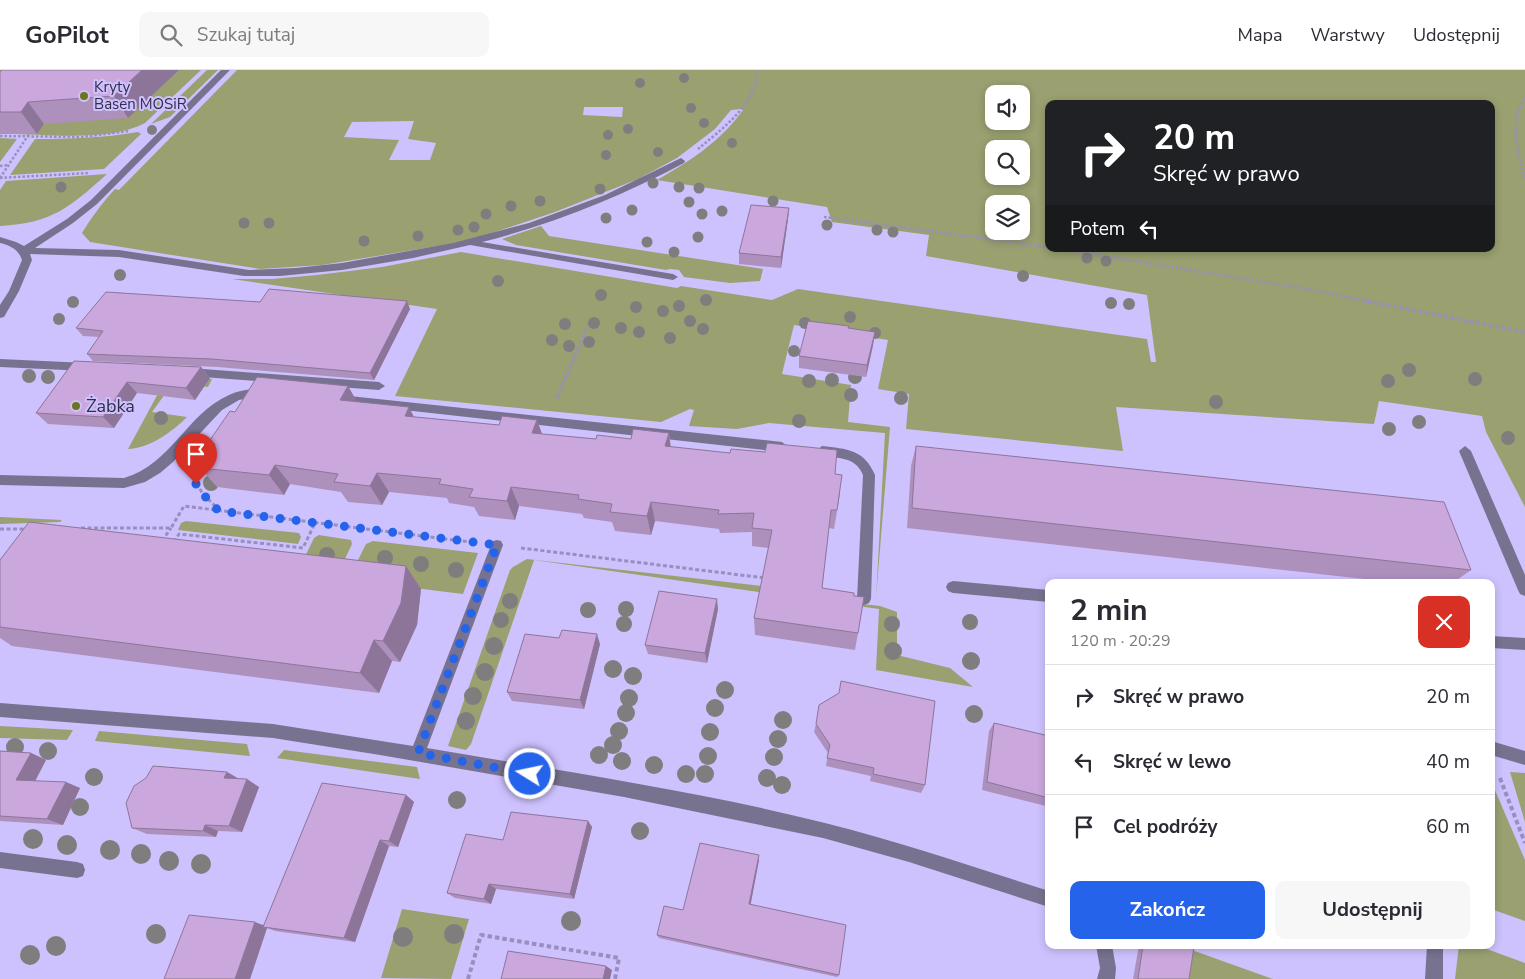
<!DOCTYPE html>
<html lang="pl">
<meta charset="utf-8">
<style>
body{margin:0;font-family:"Nunito Sans",sans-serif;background:#f7f7f7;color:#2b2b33;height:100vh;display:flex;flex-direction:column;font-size:19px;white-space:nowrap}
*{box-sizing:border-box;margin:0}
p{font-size:16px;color:#7c7c81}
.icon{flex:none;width:28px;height:28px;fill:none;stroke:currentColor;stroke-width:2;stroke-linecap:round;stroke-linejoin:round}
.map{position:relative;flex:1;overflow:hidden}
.sheet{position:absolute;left:1045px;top:509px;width:450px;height:370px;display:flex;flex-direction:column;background:#fff;border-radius:10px;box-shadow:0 2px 8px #0003}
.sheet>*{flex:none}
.banner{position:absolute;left:1045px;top:30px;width:450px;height:152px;border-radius:10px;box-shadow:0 2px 8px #0003;background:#202124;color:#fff;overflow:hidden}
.buttons{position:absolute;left:985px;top:15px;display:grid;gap:10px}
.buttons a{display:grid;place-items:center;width:45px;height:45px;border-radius:10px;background:#fff;box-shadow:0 2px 8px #0003;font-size:25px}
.pin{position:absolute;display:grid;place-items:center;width:42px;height:42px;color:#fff;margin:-51px -21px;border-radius:50% 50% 50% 0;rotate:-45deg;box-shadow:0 0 5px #0007}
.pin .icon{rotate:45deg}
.me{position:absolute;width:55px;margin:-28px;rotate:280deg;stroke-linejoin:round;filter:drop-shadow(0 0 4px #0008)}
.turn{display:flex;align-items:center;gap:18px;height:105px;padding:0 25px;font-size:22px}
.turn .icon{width:65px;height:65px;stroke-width:2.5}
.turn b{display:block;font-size:35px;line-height:42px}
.then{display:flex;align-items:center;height:48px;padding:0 25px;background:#0003;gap:10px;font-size:19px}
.round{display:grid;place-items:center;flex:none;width:52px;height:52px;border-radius:10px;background:#f7f7f7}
.overview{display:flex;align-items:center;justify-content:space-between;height:85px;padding:0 25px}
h1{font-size:30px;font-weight:700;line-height:38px}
.primary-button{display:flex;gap:10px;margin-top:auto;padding:10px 25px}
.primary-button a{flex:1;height:58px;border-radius:10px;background:#2563eb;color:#fff;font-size:20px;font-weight:700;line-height:58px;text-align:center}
.primary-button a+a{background:#f7f7f7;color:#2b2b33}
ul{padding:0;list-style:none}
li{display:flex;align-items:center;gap:15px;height:65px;padding:0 25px;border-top:1px solid #e1e1e2}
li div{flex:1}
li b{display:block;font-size:19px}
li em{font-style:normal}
header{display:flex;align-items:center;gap:30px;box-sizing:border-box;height:70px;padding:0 25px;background:#fff;border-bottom:1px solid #e1e1e2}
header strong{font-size:24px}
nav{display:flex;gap:28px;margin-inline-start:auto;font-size:18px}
.search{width:350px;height:45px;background:#f7f7f7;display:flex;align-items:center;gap:12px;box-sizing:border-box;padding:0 18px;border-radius:10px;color:#7c7c81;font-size:19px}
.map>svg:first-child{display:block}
.green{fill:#9aa070;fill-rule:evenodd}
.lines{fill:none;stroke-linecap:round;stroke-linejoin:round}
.path-far2{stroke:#988ebf;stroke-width:2.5;stroke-dasharray:2.5 2;stroke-linecap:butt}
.path-far1{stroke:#988ebf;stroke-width:3;stroke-dasharray:4 2.5;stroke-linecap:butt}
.path{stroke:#988ebf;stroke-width:4;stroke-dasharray:4.5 3;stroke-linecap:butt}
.minor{fill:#787291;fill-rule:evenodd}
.tree{fill:#807d7e}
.wall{fill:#ae90bd}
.shaded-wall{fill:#8d759a}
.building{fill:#caa7dc;stroke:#8d759a}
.route{stroke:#2563eb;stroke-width:9;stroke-dasharray:0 16.2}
.poi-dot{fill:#6f751e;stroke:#cec2fe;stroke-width:2}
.labels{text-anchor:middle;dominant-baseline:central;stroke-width:4;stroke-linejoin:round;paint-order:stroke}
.far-poi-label{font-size:15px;fill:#332c49;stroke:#cec2fe;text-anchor:start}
.poi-label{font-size:18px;fill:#332c49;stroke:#cec2fe;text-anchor:start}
</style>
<header>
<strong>GoPilot</strong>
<div class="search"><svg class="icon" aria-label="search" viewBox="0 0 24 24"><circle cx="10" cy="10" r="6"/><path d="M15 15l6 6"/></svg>Szukaj tutaj</div>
<nav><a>Mapa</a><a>Warstwy</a><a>Udostępnij</a></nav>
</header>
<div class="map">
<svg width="1525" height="909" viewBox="0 0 1525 909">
<rect width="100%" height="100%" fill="#cec2fe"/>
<g class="green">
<path d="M0,0h201l-56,53c-37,20 -104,10 -145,11z"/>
<path d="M207,0h11l-48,47 -19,7z"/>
<path d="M237,0h1288v437l-39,-75 -4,-16 -103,-15 -5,23 -258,-17 7,44 -217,-22 3,-35 -31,-5 10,-49 -94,-15 -12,49 69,11 -3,37 42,5 -14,171 9,-165 -116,-10 -32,6 -48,-3 5,-16 -4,-1 -29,13 -266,-26 42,-87 -205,-30h40l45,-4 65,-8 79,-15 216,36 4,-2 91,14 26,-11 349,50 4,23h5l-9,-67 -221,-39 3,-21 -97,-13 -5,-15 -170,-27c33,-19 63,-38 86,-70l-2,-1 -10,1 -16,19 -38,29 -39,21 -83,33 -69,23 -36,9 -128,21 -62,4 -170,-27 -8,-9c10,-16 20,-30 33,-44l4,1zM994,24h27v27h-27zM1049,34h442v145h-442zM584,37h39v1l-1,9 -39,-2zM414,51l-6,18 28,4 -6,17h-41l10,-20 -55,-3 8,-15zM994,79h27v27h-27zM994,134h27v27h-27z"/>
<path d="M138,62l3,2 -37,35 -94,6 25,-36c35,0 68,-1 103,-7z"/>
<path d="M0,68l17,1 -17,23z"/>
<path d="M107,104c-38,34 -55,49 -107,52v-36l6,-9z"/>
<path d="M541,156l8,10 214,33 -3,12 -30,2 -46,-6 -5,-7 -9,-1 -4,1 -150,-25 -14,-6z"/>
<path d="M167,307l45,2 -4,8 -35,-4 -21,29 35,5c-15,15 -37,31 -59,32z"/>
<path d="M0,447l62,3 -2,2 -60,2z"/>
<path d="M186,451l113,12 2,4 -3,7 -120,-14 3,-7z"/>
<path d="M319,465l32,5 1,4 -15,32 -39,-5 16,-33z"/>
<path d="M373,471l105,12 -15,41 -73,-9 -34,-21 10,-20z"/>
<path d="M527,489l296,34 5,7 52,6 17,6v43l53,13 23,19 -97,-17 3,-61 -345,-49 -63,184 -5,6 -18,-4 62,-176 3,-3z"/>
<path d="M0,656l73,4 -6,10 -67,-2z"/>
<path d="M99,661l148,13 3,12 -155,-15z"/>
<path d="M284,680l133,17 3,12 -143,-21z"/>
<path d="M1510,702l15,1v49z"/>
<path d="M1491,711l34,79v61l-34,-12z"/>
<path d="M402,839l67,10 -18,60 -70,-1z"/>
<path d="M1459,875h17l49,18v16h-70z"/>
<path d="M1189,879l84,30h-90z"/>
</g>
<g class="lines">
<g class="path-far2">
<path d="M1525,28c-17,26 -7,54 0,82"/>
<path d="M0,66l82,1 47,-6"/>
<path d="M698,79c24,-20 59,-45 59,-79"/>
<path d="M0,96l8,-1"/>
<path d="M0,108l88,-5"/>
<path d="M0,108l29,-44"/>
<path d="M824,147l225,30"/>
<path d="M1060,179l242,39 65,13"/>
</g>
<g class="path-far1">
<path d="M1361,230l164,32"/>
<path d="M557,328l32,-75"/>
<path d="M192,401l10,22 17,17"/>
<path d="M81,458h90l13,-22 286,36"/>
<path d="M0,459h27"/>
<path d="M162,471l9,-13"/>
<path d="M174,472l5,-8 124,14 12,-25"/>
<path d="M521,478l244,30"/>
</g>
<g class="path">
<path d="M1500,708l25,65"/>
<path d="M468,909l13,-44 138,23 -4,21"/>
</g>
<g class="minor">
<path d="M221,0h9l-133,134 -24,19 -38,25 84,2 130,20 47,-2 46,-5 111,-20 76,-20 76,-28 76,-37 4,3 -1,2c-64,34 -131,61 -202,79l191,32 5,3 -5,3 -203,-35 -57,13 -71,12 -62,6h-36l-125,-19 -89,-3 2,6 -13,31 -15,26 -4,1v-13l9,-14 13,-31c-3,-10 -12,-15 -22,-17v-6l16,5 8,4 43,-27 24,-19z"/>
<path d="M0,289l87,4 5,4 -5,4 -87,-4z"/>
<path d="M190,298l189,14 6,4 -6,4 -189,-14 -5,-4z"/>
<path d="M263,318l4,1 2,3 -2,3 -28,5 -17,10 -49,52 -13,11 -15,9 -21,6 -124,-3v-10l124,3c48,-14 62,-64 105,-83 10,-5 23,-6 34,-7z"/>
<path d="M340,325l442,47 6,5 -6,5 -442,-49 -6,-4z"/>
<path d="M822,376c25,3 42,3 53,29l-4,124 -2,4 -5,2 -5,-2 -2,-4 6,-124c-9,-21 -27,-15 -45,-21l-2,-3z"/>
<path d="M1465,376l6,5 54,124v21l-5,-2 -2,-4 -59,-139z"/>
<path d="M497,470l4,1 2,4 -76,203c133,23 267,42 398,75 75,19 149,44 224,68v16l-140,-45 -86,-24 -199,-41 -244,-42 -107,-17 -273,-21v-14l273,21 140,22 78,-201 2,-4z"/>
<path d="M953,511l96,9v12l-96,-9 -5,-2 -2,-4 2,-4z"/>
<path d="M1491,566l34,2v12l-34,-2z"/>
<path d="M1491,671l34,10v14l-34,-10z"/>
<path d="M0,782l77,10 6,2 2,6 -2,6 -6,2 -77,-10z"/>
<path d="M1096,875h16l4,23 -1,11h-18l3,-11z"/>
<path d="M1427,875h16v34h-18z"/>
</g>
</g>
<g class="tree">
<circle cx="684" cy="8" r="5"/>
<circle cx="640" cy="13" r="5"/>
<circle cx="691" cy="38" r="5"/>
<circle cx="704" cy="53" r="5"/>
<circle cx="628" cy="59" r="5"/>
<circle cx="152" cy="60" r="5"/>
<circle cx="608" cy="65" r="5"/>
<circle cx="732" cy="73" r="5"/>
<circle cx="658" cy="82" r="5"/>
<circle cx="606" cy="85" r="5"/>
<circle cx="653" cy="113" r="5.5"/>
<circle cx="61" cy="117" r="5.5"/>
<circle cx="679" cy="117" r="5.5"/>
<circle cx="699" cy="118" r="5.5"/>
<circle cx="600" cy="119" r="5.5"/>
<circle cx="540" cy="131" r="5.5"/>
<circle cx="773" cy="131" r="5.5"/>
<circle cx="689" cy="132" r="5.5"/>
<circle cx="511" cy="136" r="5.5"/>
<circle cx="632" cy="140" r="5.5"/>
<circle cx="722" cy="141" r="5.5"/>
<circle cx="486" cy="144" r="5.5"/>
<circle cx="702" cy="144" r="5.5"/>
<circle cx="606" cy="148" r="5.5"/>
<circle cx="244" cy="153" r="5.5"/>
<circle cx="269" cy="153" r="5.5"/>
<circle cx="827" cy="155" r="5.5"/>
<circle cx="474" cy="157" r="5.5"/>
<circle cx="458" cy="160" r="5.5"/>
<circle cx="877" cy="160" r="5.5"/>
<circle cx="893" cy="162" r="5.5"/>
<circle cx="418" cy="166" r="5.5"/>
<circle cx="698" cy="167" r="5.5"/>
<circle cx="364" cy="171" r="5.5"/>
<circle cx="647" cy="172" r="5.5"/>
<circle cx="674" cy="182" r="5.5"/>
<circle cx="1087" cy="188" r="5.5"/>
<circle cx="1106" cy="191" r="5.5"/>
<circle cx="120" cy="205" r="6"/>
<circle cx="1023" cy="206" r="6"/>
<circle cx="498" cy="211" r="6"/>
<circle cx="601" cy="225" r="6"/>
<circle cx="706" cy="230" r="6"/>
<circle cx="73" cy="232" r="6"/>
<circle cx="1111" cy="233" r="6"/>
<circle cx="1129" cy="234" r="6"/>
<circle cx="679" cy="236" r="6"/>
<circle cx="636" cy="237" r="6"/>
<circle cx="663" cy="241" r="6"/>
<circle cx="850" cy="247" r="6"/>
<circle cx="59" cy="249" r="6"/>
<circle cx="690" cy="251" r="6"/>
<circle cx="594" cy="253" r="6"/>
<circle cx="805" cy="253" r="6"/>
<circle cx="565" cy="254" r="6"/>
<circle cx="621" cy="258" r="6"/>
<circle cx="703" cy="259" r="6"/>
<circle cx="639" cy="262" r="6"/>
<circle cx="875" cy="263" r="6"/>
<circle cx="670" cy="268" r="6"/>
<circle cx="552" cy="270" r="6"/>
<circle cx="589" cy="272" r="6"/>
<circle cx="569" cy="276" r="6"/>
<circle cx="794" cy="281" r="6"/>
<circle cx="1409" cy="300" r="7"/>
<circle cx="29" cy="306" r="7"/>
<circle cx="48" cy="307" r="7"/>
<circle cx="855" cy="307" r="7"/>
<circle cx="1475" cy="309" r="7"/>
<circle cx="832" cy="310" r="7"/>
<circle cx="809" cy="311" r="7"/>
<circle cx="1388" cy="311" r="7"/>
<circle cx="851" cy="325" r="7"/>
<circle cx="901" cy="328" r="7"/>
<circle cx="1216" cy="332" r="7"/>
<circle cx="161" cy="348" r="7"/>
<circle cx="799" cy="351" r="7"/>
<circle cx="1419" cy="352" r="7"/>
<circle cx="1389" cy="359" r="7"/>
<circle cx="1508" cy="368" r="7"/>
<circle cx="211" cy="413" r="8"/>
<circle cx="327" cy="485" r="8"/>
<circle cx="385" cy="488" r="8"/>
<circle cx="421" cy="494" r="8"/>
<circle cx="456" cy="500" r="8"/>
<circle cx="510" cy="531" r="8"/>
<circle cx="626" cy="539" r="8"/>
<circle cx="588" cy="540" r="8"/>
<circle cx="501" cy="550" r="8"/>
<circle cx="970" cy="552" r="8"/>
<circle cx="624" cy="554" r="8"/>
<circle cx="892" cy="554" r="8"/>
<circle cx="494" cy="576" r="9"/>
<circle cx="893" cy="581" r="9"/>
<circle cx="971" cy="591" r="9"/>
<circle cx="613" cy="599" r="9"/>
<circle cx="485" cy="602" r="9"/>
<circle cx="633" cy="606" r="9"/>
<circle cx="725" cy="620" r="9"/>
<circle cx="473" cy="626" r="9"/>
<circle cx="629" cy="628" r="9"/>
<circle cx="715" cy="638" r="9"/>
<circle cx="626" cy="643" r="9"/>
<circle cx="974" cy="644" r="9"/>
<circle cx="783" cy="650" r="9"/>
<circle cx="466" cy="651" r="9"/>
<circle cx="619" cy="661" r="9"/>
<circle cx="710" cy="662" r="9"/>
<circle cx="778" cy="669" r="9"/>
<circle cx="613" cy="675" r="9"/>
<circle cx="15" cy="677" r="9"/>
<circle cx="48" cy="681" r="9"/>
<circle cx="599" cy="685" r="9"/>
<circle cx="708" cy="686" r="9"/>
<circle cx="774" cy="687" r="9"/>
<circle cx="622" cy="691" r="9"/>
<circle cx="654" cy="695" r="9"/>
<circle cx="686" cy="704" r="9"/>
<circle cx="705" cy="704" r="9"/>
<circle cx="94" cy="707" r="9"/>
<circle cx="767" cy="708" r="9"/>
<circle cx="782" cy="715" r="9"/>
<circle cx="457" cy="730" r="9"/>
<circle cx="80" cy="737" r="9"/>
<circle cx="640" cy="761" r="9"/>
<circle cx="33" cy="769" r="10"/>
<circle cx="67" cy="775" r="10"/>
<circle cx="110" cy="780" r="10"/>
<circle cx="141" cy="784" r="10"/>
<circle cx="169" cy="791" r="10"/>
<circle cx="201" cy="794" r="10"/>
<circle cx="571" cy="851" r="10"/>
<circle cx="156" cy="864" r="10"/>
<circle cx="454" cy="864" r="10"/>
<circle cx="403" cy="867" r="10"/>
<circle cx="56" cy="876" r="10"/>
<circle cx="30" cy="885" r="10"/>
</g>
<g class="wall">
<path d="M179,0l-51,48 -84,6 -7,10h-37v-62z"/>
<path d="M789,138l-1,11 -7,49 -42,-4v-11z"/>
<path d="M260,232l150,7 -36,71 -156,-13 -125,-6 -6,-7 12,-17 -16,-1 -7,-8z"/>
<path d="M849,258l26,4 -2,13 -7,32 -67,-9v-12z"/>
<path d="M74,291l127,6 9,11 -15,22 -58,-7 -23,35 -66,-4 -12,-11z"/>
<path d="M348,316l8,15 58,16 85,8 38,-5 5,14 54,5h35l38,-6 2,14 164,27 5,20 -6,35 -5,-1 -7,60 32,8 4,37 -3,17 -100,-15 -1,-17 15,-70 -17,-2v-14l-32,1 -1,-4 -64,-8 -4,14 -36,-4 -3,-9 -28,-4 -2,-4 -63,-8 -4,14 -36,-4 -5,-9 -25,-4 -2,-5 -58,-6 -7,13 -34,-3 -7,-10 -51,-8 -6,11 -67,-8 -17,-19 12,-20 -4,-5 27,-31z"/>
<path d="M916,376l555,124 -17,12h-63l-484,-54 4,-62z"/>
<path d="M0,490l421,29 -4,36 -17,37 -8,-1 -13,32 -367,-47 -12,-8z"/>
<path d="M718,539l-11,54 -59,-9 -3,-9z"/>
<path d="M600,574l-16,65 -72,-8 -5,-9z"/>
<path d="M994,653l55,13v66l-3,4 -64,-16 7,-59z"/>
<path d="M816,654l109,61 -4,8 -51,-12 1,-5 -45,-10 2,-13 -14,-21z"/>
<path d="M0,681l31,2 15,7 -11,21 45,7 -17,37 -63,-4z"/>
<path d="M227,702l12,7 20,8 -17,45 -24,-1 -2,6 -69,-3 -15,-6z"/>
<path d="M406,725l8,7 -16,45 -9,-1 -34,96 -80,-11 -8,-3 -17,51h-86l99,-54z"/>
<path d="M588,751l4,6 -18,72 -78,-10 -5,15 -36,-6 -8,-5 56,-53z"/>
<path d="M759,790l-9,44 89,71 -2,2 -178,-39 -2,-3 26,-25z"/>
<path d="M1139,875h52l-2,34h-56z"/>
</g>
<g class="shaded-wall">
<path d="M142,0h37l-51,48 -14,-22z"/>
<path d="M28,32l16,22 -7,10 -16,-22z"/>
<path d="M789,138l-1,11 -7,49v-11z"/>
<path d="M407,231l3,8 -36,71 -4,-7z"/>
<path d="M875,262l-2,13 -7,32 1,-12z"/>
<path d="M201,297l9,11 -15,22 -9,-12z"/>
<path d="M127,312l10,11 -23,35 -11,-11z"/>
<path d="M348,316l12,21 -20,-7z"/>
<path d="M409,337l10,20 -14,-11z"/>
<path d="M537,350l7,20 -12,-7z"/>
<path d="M669,363l2,20 -6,-7z"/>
<path d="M275,395l15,19 -6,11 -15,-20z"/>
<path d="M377,403l12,19 -7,13 -12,-19z"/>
<path d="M511,417l8,19 -4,14 -8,-19z"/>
<path d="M651,432l4,19 -4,14 -4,-19z"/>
<path d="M406,496l15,23 -4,36 -17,37 -17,-21z"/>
<path d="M717,529l1,10 -11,54 -2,-10z"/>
<path d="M597,564l3,10 -16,65 -4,-9z"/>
<path d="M374,570l18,21 -13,32 -19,-20z"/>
<path d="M31,683l15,7 -14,27 -16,-7z"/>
<path d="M227,702l12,7 -15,-1z"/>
<path d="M247,709l12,8 -17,45 -13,-6z"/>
<path d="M66,712l14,6 -17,37 -16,-6z"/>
<path d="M406,725l8,7 -16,45 -9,-6z"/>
<path d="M588,751l4,6 -18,72 -4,-5z"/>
<path d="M205,755l13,6 -2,6 -13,-6z"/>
<path d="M380,770l9,6 -34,96 -11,-4z"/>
<path d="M759,785v5l-9,48 -1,-4z"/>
<path d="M489,814l7,5 -5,15 -7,-5z"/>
<path d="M255,852l13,5h-5l4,1 -17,51h-15z"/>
<path d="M606,896l6,4 -2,9h-7z"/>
</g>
<g class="building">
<path d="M2,0h140l-28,26 -86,6 -7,10h-21v-40z"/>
<path d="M751,135l38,3 -8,49 -42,-4z"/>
<path d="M269,219l138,12 -37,72 -158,-14 -125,-5 16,-23 -27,-3 30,-36 154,10z"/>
<path d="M808,251l41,5 -1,2 27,4 -8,33 -68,-9z"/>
<path d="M74,291l127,6 -15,21 -59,-6 -24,35 -67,-4z"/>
<path d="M257,307l91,9 -8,14 69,7 -4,9 94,9 3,-9 35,4 -5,13 64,6 1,-4 34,4 2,-10 36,4 -4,13 65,7 1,-4 34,3 2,-9 70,7 -2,24 7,1 -5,35h-6l-9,78 32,5v3l10,1 -6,36 -104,-15 18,-88 -20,-2 2,-15 -36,1 1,-4 -68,-8 -4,14 -37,-4 2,-8 -34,-5 1,-4 -68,-8 -4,14 -38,-4 4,-8 -34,-5 2,-5 -64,-6 -7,13 -36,-4 4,-8 -63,-9 -6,10 -69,-7 15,-24 -7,-1 22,-32 5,1z"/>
<path d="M916,376l528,56 27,68 -559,-62z"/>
<path d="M29,452l377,44 -5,37 -18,38 -9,-1 -14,33 -360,-46v-67z"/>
<path d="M659,521l58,8 -12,54 -60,-8z"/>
<path d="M562,560l35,4 -17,66 -73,-8 18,-58 34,4z"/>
<path d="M841,611l94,20 -10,84 -52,-11 1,-6 -47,-10 3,-13 -14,-21 3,-19 20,-12z"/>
<path d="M994,653l55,13v62l-62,-16z"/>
<path d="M0,681l31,2 -15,27 50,2 -19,37 -47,-3z"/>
<path d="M153,696l74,6 -3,6 23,1 -18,47 -24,-1 -2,6 -71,-3 -6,-25 8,-17 12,-8z"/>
<path d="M322,713l84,12 -17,46 -9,-1 -36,98 -81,-11z"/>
<path d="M511,742l77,9 -18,73 -81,-10 -5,15 -37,-6 19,-59 37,6z"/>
<path d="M700,773l59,12 -10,49 97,21 -7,50 -182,-40 7,-29 19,4z"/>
<path d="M189,845l66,7 -20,57h-71z"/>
<path d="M1143,875h48l3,2 -5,32h-51z"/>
<path d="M508,881l98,15 -3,13h-102z"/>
</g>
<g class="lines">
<path class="route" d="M196,414l14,19 9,8 278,34 -79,208 112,21"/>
</g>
<g class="poi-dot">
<circle cx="84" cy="26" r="5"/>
<circle cx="76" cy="336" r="5"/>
</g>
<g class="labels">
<g class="far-poi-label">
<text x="94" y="17">Kryty<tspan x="94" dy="17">Basen MOSiR</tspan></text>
</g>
<g class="poi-label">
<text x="86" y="336">Żabka</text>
</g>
</g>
</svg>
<div class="buttons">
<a><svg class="icon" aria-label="sound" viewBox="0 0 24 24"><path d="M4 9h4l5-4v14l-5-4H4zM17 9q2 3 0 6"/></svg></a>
<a><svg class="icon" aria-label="search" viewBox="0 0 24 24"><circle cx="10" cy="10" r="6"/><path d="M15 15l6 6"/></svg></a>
<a><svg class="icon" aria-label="layers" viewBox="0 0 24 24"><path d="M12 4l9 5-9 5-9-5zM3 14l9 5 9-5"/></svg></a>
</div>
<div class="pin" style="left:196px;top:414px;background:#d93025"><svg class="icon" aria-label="arrive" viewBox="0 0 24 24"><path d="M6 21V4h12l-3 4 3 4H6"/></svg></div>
<svg class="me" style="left:530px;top:704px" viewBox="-20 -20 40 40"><circle r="17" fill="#2563eb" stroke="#fff" stroke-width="3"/><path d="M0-11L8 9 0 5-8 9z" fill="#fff"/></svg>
<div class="banner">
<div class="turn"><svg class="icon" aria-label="right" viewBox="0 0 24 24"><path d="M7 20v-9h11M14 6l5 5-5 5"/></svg><div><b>20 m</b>Skręć w prawo</div></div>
<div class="then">Potem<svg class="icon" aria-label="left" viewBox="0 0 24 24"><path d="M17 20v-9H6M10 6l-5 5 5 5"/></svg></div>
</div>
<section class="sheet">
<div class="overview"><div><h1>2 min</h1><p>120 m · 20:29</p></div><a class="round" style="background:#d93025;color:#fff"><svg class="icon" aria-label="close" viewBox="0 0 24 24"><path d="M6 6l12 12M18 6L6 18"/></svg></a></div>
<ul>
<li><svg class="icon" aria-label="right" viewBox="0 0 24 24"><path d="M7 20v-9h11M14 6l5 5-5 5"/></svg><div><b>Skręć w prawo</b></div><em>20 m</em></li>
<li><svg class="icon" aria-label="left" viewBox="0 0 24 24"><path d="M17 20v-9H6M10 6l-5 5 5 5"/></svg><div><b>Skręć w lewo</b></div><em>40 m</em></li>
<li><svg class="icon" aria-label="arrive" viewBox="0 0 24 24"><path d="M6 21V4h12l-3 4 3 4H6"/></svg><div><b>Cel podróży</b></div><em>60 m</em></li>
</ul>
<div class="primary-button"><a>Zakończ</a><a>Udostępnij</a></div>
</section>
</div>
